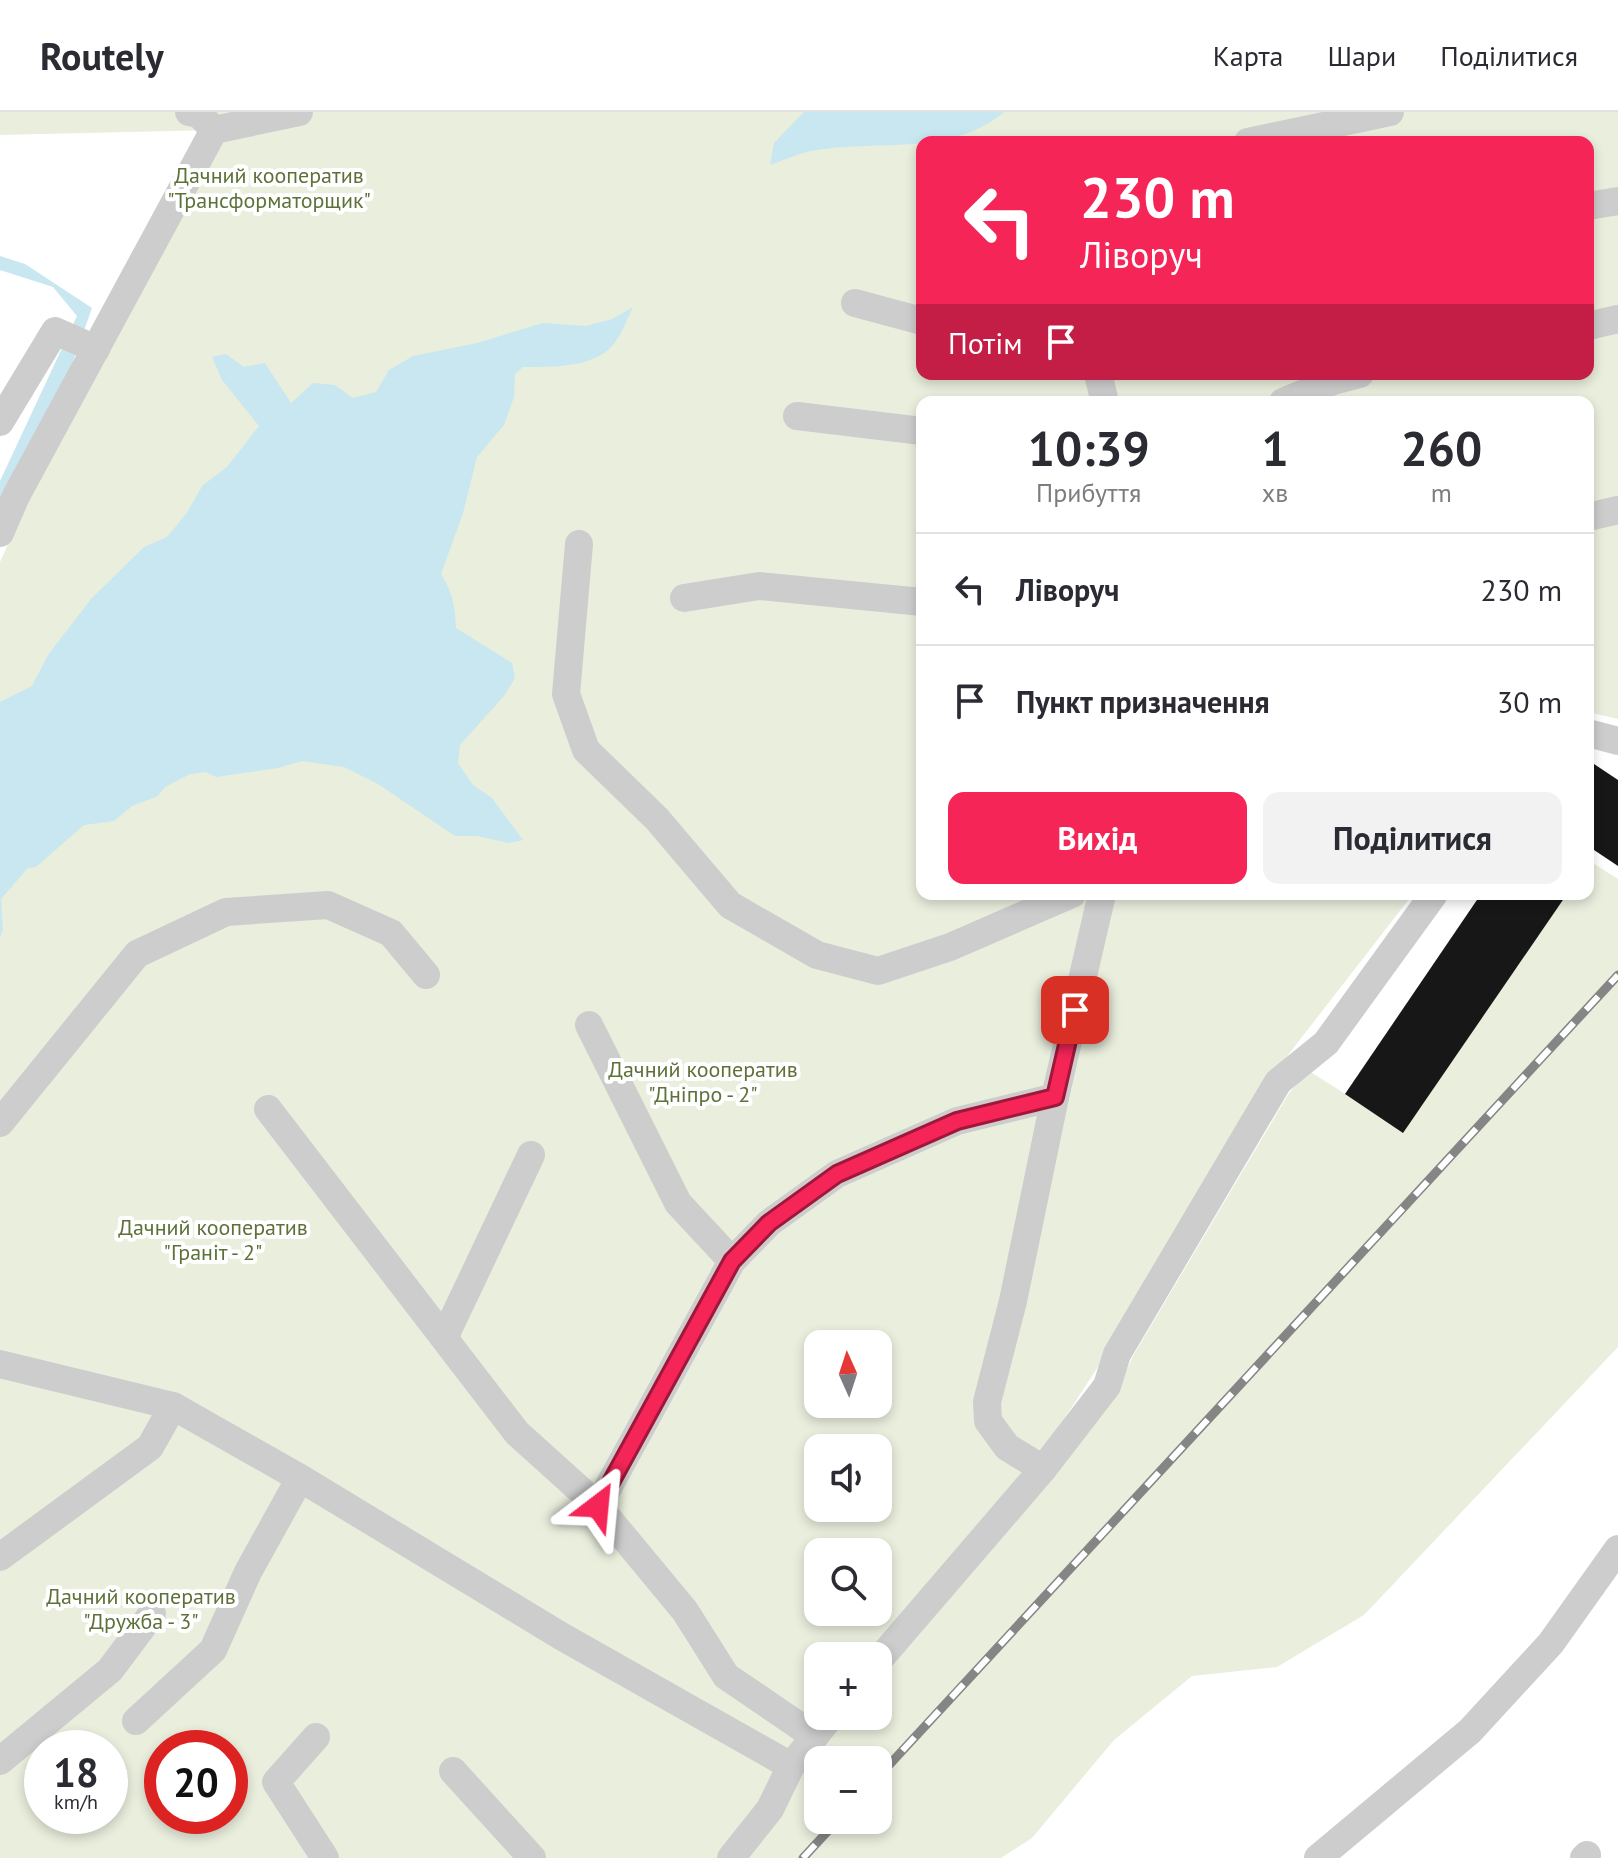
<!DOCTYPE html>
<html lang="uk">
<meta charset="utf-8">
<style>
body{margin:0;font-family:"PT Sans",sans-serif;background:#f2f2f3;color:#2b2b33;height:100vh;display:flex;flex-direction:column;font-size:30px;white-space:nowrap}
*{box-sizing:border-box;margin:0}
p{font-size:26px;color:#7c7c81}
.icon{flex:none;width:44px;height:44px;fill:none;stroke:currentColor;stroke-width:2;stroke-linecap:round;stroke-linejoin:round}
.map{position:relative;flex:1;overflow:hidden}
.side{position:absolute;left:916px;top:284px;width:678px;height:504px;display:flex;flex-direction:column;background:#fff;border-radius:16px;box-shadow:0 4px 12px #0003}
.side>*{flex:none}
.banner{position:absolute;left:916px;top:24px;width:678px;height:244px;border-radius:16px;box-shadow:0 4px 12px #0003;background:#f52558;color:#fff;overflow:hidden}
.needle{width:52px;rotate:357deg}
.controls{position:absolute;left:804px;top:1218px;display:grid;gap:16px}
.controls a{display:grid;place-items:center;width:88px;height:88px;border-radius:16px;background:#fff;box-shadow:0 4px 12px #0003;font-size:40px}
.speed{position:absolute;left:24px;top:1618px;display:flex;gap:16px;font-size:40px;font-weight:700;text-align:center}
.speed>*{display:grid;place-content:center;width:104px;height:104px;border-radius:50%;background:#fff;box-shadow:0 4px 12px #0003;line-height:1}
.speed small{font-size:20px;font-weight:400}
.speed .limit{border:12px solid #d22;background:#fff;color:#111}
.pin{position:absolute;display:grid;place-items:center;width:68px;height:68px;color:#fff;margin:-34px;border-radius:16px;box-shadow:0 4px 12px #0006}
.me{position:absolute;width:88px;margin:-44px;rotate:29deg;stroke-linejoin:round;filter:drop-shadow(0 0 6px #0008)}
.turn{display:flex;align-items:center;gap:28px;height:168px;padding:0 32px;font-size:36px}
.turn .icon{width:104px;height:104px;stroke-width:2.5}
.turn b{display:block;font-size:56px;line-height:68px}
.then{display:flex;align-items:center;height:76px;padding:0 32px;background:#0003;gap:16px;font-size:30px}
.eta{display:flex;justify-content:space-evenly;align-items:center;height:136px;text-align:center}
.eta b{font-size:48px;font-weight:700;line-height:56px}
.cta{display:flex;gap:16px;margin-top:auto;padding:16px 32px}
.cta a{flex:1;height:92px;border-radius:16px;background:#f52558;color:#fff;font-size:32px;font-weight:700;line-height:92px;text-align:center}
.cta a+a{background:#f2f2f3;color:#2b2b33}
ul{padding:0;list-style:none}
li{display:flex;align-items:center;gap:24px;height:112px;padding:0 32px;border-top:2px solid #e1e1e2}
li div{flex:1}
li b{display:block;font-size:30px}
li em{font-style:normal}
header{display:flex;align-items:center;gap:48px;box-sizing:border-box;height:112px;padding:0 40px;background:#fff;border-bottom:2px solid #e1e1e2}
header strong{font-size:38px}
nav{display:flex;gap:44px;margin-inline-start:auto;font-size:28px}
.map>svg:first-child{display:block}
.green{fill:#e9eedd;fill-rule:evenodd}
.water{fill:#c8e7f0}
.building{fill:#171717}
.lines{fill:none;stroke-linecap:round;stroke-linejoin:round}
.minor{stroke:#cdcdcd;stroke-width:28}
.rail-casing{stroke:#858585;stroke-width:9}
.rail{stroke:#fff;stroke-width:6;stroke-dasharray:18;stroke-linecap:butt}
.route-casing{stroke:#9f1839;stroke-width:20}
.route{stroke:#f52558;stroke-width:14}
.labels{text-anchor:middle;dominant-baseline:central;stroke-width:8;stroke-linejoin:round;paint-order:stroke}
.park-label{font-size:22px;fill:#5d7139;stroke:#fff}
</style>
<header>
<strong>Routely</strong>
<nav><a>Карта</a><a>Шари</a><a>Поділитися</a></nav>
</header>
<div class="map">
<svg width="1618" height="1746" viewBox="0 0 1618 1746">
<rect width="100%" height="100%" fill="#fff"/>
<g class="green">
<path d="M0,0h1618v607l-30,-7v-310h-666v492h491l-156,201 -101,183 -124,190 -156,188h-58v60l-87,142h-731v-1296l38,-84 175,-348 -213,5zM922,30h666v232h-666zM818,1232h60v60h-60zM818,1336h60v60h-60zM818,1440h60v60h-60zM42,1636h68v68h-68zM162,1636h68v68h-68z"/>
<path d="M1588,748l30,19v468l-254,268 -87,52 -85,9 -78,64 -82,98 -31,20h-253l91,-142h39v-45l236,-273 19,-42 156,-263 20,-22 90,57 159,-234h30zM818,1648h60v60h-60z"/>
</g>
<g class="water">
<path d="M804,0h200c-51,44 -125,28 -187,38 -16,2 -32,10 -47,15l4,-22z"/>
<path d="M0,144l25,8 67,44 -22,62 -70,139v-28l77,-165 -24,-29 -53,-17z"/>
<path d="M633,195c-6,12 -12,29 -21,39 -20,22 -61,21 -89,21l-8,7 -1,23 -10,28 -27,32 -14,56 -22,61c12,19 14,33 15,54l56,35 3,15 -11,18 -44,49 -2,18 15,22 19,13 31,42 -14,3 -32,-7h-22l-77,-52 -34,-17 -42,-6 -24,7 -62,9 -10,-5 -16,2 -25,13 -7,9 -26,10 -18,15 -30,4 -48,42 -8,1 -27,31 2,31 -3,7v-235l32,-16 16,-31 43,-56 53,-52 23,-10 19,-23 17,-29 24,-18 32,-41 -37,-46 -10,-23 14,-3 18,13 21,-4 26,40 22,-20 22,2 18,13 23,-6 13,-22 24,-14 64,-13 66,-20 43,3 26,-7z"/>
</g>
<g class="building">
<path d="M1588,648l30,20v86l-30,-20z"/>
<path d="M1481,782h86l-164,239 -58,-39z"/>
</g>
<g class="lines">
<g class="minor">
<path d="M189,0l10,2 15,16"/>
<path d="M1248,30l142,-30"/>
<path d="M1588,94l30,-5"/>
<path d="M855,191l67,18"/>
<path d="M1588,214l30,-7"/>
<path d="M1098,262l7,28"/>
<path d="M1283,290l50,-21 27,-7"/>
<path d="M797,304l125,15"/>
<path d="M0,310l55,-91 41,18"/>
<path d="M1588,405l30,-7"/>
<path d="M0,421l16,-37 198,-366 85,-18"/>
<path d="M579,432l-13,150 20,56 71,69 73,86 87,50 61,16 72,-24 122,-53"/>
<path d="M684,486l75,-12 163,16"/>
<path d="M1588,621l30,8"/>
<path d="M589,913l89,178 54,58"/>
<path d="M268,997l249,324 81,73"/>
<path d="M0,1011l137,-169 89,-42 102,-7 63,28 35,42"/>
<path d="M445,1224l86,-181"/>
<path d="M0,1252l173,42 127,72 261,158 230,130"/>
<path d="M1043,1357l-36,-22 -19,-26 -1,-19 26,-101 42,-204 47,-203"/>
<path d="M0,1445l150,-110 23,-41"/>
<path d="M878,1549l165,-192 64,-83 10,-32 161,-272 48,-39 108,-149"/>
<path d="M136,1609l77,-71 35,-78 52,-94"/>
<path d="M814,1624l-88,-60 -41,-65 -87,-105 134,-245 37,-38 68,-49 120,-53 98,-24"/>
<path d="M316,1625l-40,45 49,76"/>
<path d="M0,1649l110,-91 42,-56"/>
<path d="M453,1659l79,87"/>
<path d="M731,1746l39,-49 21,-43 40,-50"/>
<path d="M1318,1746l152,-127 81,-88 67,-94"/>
<path d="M1584,1746l3,-3"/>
</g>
<defs>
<g id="rail">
<path d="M878,1665l740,-802"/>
<path d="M803,1746l35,-38"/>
</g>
</defs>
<use href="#rail" class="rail-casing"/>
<use href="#rail" class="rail"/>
</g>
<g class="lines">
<defs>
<path id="route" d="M598,1394l134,-245 37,-38 68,-49 120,-53 98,-24 20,-87"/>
</defs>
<use href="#route" class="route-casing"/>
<use href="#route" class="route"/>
</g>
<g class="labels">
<g class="park-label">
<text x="269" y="63">Дачний кооператив<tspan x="269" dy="25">"Трансформаторщик"</tspan></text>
<text x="703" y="957">Дачний кооператив<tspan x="703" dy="25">"Дніпро - 2"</tspan></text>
<text x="213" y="1115">Дачний кооператив<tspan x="213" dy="25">"Граніт - 2"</tspan></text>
<text x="141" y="1484">Дачний кооператив<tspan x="141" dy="25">"Дружба - 3"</tspan></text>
</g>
</g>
</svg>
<div class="controls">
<a><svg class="needle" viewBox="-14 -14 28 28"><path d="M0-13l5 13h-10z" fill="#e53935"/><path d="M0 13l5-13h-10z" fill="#7c7c81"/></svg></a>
<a><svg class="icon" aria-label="sound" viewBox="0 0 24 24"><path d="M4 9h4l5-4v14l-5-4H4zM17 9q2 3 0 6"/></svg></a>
<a><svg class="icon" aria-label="search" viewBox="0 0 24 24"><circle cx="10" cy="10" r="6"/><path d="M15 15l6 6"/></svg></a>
<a>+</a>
<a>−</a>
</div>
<div class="speed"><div>18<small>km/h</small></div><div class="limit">20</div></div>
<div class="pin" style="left:1075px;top:898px;background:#d93025"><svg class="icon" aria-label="arrive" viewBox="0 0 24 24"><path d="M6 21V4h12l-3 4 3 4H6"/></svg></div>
<svg class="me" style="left:598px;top:1394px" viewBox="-20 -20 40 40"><path d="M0-17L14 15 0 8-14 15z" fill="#f52558" stroke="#fff" stroke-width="4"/></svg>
<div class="banner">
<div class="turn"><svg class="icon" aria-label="left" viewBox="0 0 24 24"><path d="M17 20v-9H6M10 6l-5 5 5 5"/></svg><div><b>230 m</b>Ліворуч</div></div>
<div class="then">Потім<svg class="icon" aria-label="arrive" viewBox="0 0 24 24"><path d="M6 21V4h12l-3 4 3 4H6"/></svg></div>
</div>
<section class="side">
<div class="eta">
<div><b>10:39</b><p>Прибуття</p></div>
<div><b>1</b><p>хв</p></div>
<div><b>260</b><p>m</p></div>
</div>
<ul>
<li><svg class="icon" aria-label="left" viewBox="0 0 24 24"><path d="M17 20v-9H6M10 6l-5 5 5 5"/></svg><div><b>Ліворуч</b></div><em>230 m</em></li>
<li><svg class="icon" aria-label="arrive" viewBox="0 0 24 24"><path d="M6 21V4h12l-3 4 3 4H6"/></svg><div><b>Пункт призначення</b></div><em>30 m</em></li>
</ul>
<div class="cta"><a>Вихід</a><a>Поділитися</a></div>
</section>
</div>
